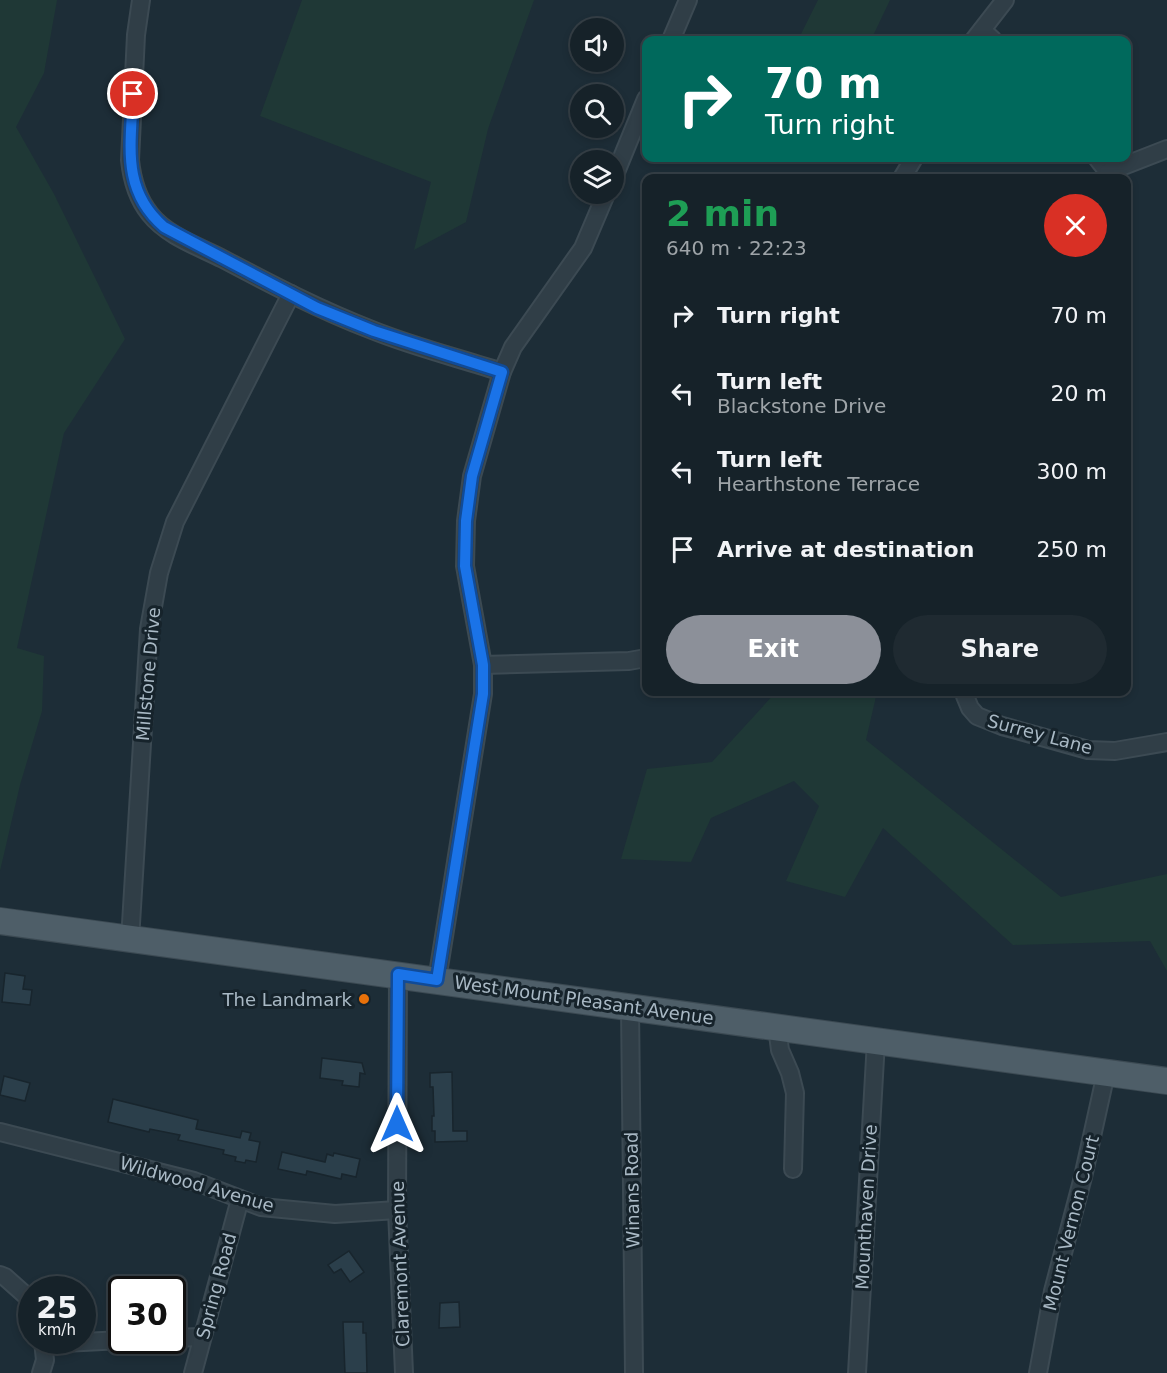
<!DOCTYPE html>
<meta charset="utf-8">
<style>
body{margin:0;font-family:"DejaVu Sans",sans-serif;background:#1f2a31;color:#f1f3f6;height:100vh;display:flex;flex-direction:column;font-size:22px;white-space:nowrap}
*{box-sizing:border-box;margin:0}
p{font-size:20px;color:#9ea4a8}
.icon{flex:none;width:33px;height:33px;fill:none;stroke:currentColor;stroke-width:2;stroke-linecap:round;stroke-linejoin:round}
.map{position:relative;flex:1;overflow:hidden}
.sheet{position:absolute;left:642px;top:174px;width:489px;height:522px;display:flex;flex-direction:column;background:#162229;border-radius:12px;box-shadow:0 3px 9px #0003,0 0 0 2px #353f46}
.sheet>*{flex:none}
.banner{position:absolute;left:642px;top:36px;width:489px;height:126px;border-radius:12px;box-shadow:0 3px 9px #0003,0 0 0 2px #353f46;background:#00695c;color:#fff;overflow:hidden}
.tools{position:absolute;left:570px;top:18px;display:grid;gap:12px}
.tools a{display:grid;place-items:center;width:54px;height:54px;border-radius:50%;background:#162229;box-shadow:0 3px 9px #0003,0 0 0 2px #353f46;font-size:30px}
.speed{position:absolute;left:18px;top:1276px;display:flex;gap:12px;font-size:30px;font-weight:700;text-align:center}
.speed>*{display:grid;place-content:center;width:78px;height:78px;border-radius:50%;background:#162229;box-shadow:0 3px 9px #0003,0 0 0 2px #353f46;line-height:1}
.speed small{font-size:15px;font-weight:400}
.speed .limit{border:3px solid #111;border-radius:9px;background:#fff;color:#111}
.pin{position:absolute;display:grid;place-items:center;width:51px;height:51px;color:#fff;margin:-26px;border:3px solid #fff;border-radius:50%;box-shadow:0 2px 6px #0007}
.me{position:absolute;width:66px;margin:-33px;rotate:0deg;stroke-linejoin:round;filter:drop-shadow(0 0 4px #0008)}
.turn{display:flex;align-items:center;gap:21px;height:126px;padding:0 24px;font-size:27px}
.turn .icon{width:78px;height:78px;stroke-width:2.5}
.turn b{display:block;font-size:42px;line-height:51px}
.round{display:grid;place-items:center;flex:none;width:63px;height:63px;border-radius:32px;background:#1f2a31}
.head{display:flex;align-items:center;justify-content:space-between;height:102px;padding:0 24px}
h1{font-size:36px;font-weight:600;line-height:45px;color:#1e9e55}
.cta{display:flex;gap:12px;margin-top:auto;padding:12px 24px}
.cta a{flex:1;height:69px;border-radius:36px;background:#8c9099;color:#fff;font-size:24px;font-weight:600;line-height:69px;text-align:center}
.cta a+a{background:#1f2a31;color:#f1f3f6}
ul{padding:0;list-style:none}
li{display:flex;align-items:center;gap:18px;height:78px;padding:0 24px}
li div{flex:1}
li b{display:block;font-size:22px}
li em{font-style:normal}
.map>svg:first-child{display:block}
.green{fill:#1f3836}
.building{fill:#2b3f4b;stroke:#18252d;stroke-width:1.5}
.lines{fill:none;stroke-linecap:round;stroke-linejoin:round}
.minor-casing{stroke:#3c4a53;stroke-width:20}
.primary-casing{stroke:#3c4a53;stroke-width:28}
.minor{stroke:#303e47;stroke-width:16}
.primary{stroke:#4e5e68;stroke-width:26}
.route-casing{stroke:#114b97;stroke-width:15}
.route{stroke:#1a73e8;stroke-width:10}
.food-dot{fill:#e8710a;stroke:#16232b;stroke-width:2}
.labels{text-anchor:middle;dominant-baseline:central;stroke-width:6;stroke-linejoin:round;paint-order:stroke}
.street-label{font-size:18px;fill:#a9b9c5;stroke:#16232b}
.poi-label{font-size:18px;fill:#a9b9c5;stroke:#16232b;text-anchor:end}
</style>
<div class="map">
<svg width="1167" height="1373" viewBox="0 0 1167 1373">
<rect width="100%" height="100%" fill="#1d2d37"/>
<g class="green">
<path d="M0,0h57l-13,73 -28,54 38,67 71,145 -61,94 -47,215 27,8 -2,55 -22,74 -20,86z"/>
<path d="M302,0h232l-46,129 -22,93 -52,28 17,-68 -171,-66z"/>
<path d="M818,0h72l-19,40h-69l-1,-6z"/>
<path d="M776,692h101l-11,48 195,157 106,-23v97l-17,-30 -137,4 -130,-117 -38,69 -59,-16 33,-75 -25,-25 -83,37 -20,44 -70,-3 26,-90 65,-7z"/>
</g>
<g class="building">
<path d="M5,973l20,3 -2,13 9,1 -2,15 -28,-3z"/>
<path d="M322,1058l40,5 3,11 -5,-1 -1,14 -17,-2 1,-4 -23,-3z"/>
<path d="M452,1072l1,59h14v10l-32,1v-11h-3v-15h2l-1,-29h-3v-14z"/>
<path d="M4,1076l26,7 -5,18 -25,-6z"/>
<path d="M113,1099l85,21 -2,9 44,9 2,-7 9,2 -2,7 11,2 -4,20 -10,-2 -1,3 -10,-2 1,-4 -13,-3 1,-4 -46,-10 2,-5 -30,-6 -1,3 -41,-10z"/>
<path d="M282,1152l43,10 2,-8 6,2 1,-3 26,6 -4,18 -14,-3 -1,5 -34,-8 -1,4 -28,-6z"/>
<path d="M349,1251l15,21 -14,10 -9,-13 -7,4 -6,-8z"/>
<path d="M459,1302l1,25 -21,1 1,-25z"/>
<path d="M343,1322h20v11h3l1,40h-22z"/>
</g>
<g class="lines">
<defs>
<g id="minor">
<path d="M141,0l-5,35 -6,125c2,20 7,38 20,54 17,22 50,33 73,45 49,26 97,51 149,71 42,17 87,28 130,42"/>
<path d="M982,30l11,10"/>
<path d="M671,40l17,-40"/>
<path d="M974,40l31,-40"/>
<path d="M1097,158l11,14 1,6"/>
<path d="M1108,172l59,-23"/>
<path d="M614,177l32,-78"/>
<path d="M902,178l12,-20"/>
<path d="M483,665l146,-4 17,-3"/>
<path d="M966,692l-1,4 5,12 7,8 25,10 86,24 27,1 52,-9"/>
<path d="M130,940l19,-311 10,-56 16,-51 116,-228"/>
<path d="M398,974l-1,236 7,163"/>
<path d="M437,980l46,-286v-29l-18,-99 1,-45 6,-45 30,-104 11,-25 70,-99 23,-54"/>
<path d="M630,1007l4,366"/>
<path d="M777,1027l3,23 10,23 5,20 -2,76"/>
<path d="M0,1132l194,49 67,26 74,7 62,-4"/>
<path d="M0,1275l5,2 27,24"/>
<path d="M172,1338l29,-1"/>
<path d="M44,1344l78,-4"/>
<path d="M41,1373l4,-13 -2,-19"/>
<path d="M193,1373l47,-174"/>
<path d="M857,1373l19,-332"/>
<path d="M1038,1373l15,-82 30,-114 23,-104"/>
</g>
<path id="primary" d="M0,921l1167,160"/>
</defs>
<use href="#minor" class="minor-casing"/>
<use href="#primary" class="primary-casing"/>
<use href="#minor" class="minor"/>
<use href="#primary" class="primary"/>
</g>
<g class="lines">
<defs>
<path id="route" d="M133,94c-2,51 -12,96 31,133l153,81 57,23 128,41 -30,104 -6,45 -1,45 18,99v29l-46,286 -39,-6 -1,150"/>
</defs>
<use href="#route" class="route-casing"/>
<use href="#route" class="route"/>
</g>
<circle class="food-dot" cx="364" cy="999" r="6"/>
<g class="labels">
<g class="street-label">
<text transform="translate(148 674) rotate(-85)">Millstone Drive</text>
<text transform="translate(1040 734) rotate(15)">Surrey Lane</text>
<text transform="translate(584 1000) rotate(8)">West Mount Pleasant Avenue</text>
<text transform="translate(197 1184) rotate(16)">Wildwood Avenue</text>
<text transform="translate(632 1190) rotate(-91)">Winans Road</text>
<text transform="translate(866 1207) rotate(-87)">Mounthaven Drive</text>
<text transform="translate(1071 1223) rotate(-76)">Mount Vernon Court</text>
<text transform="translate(400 1264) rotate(-92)">Claremont Avenue</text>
<text transform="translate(216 1286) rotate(-75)">Spring Road</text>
</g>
<g class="poi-label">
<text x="352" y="999">The Landmark</text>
</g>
</g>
</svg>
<div class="tools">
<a><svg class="icon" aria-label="sound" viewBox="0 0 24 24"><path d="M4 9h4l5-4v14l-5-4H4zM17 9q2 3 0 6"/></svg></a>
<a><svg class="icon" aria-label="search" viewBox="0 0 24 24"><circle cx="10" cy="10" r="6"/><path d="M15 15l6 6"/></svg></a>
<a><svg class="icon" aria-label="layers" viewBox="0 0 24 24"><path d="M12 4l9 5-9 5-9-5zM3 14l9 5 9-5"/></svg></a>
</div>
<div class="speed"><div>25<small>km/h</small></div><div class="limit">30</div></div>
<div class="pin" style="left:133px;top:94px;background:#d93025"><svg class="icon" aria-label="arrive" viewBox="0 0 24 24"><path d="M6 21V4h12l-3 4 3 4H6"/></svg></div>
<svg class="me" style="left:397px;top:1124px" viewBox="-20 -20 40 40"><path d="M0-17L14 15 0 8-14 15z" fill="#1a73e8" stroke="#fff" stroke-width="4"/></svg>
<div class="banner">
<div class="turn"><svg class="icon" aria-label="right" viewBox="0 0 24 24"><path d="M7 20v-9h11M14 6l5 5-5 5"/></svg><div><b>70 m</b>Turn right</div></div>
</div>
<section class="sheet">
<div class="head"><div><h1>2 min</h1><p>640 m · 22:23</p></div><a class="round" style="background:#d93025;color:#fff"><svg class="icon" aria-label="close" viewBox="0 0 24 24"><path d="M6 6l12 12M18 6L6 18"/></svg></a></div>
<ul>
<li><svg class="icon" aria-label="right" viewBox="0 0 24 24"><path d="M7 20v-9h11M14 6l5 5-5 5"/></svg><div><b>Turn right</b></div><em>70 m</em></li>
<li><svg class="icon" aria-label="left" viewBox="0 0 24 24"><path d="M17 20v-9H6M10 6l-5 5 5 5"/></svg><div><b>Turn left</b><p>Blackstone Drive</p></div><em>20 m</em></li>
<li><svg class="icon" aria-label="left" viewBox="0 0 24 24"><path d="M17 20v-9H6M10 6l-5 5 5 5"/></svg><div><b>Turn left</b><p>Hearthstone Terrace</p></div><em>300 m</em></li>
<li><svg class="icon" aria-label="arrive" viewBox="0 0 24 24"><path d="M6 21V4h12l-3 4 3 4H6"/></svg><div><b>Arrive at destination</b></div><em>250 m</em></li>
</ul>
<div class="cta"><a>Exit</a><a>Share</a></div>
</section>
</div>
